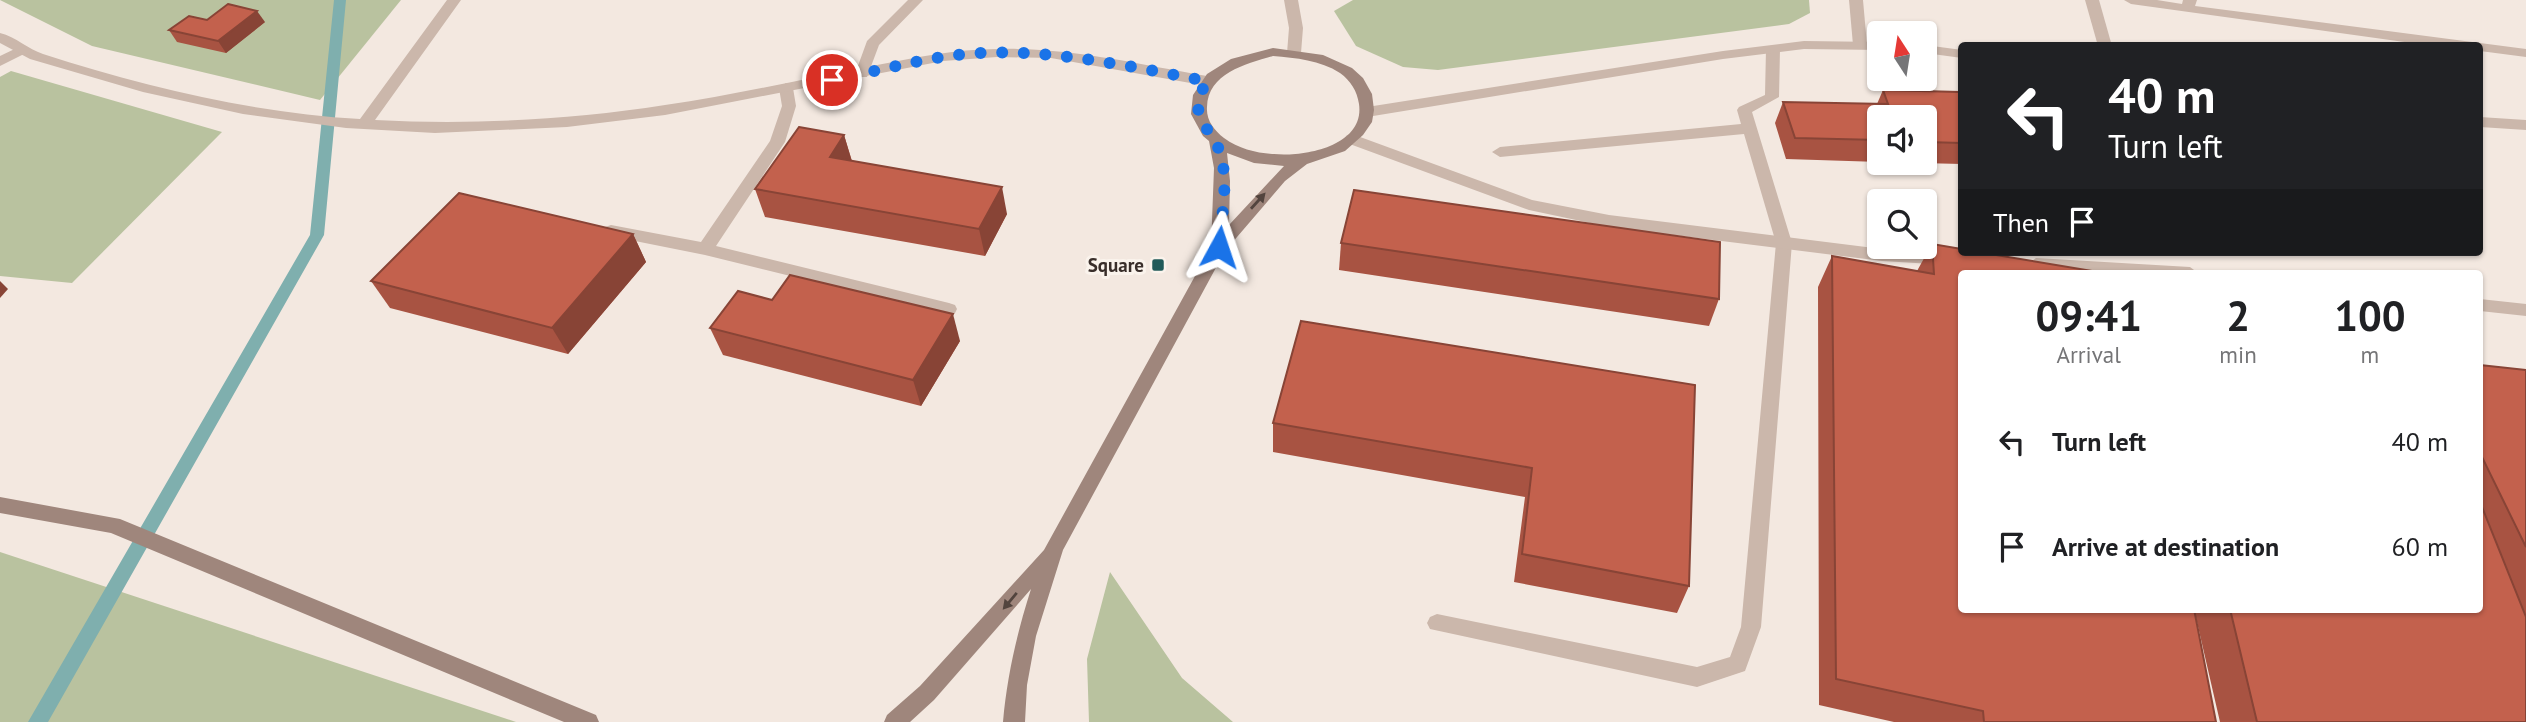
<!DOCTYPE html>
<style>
body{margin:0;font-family:"PT Sans",sans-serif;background:#f2f2f2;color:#202124;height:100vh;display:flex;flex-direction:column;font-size:26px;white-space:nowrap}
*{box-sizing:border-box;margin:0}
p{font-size:23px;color:#757577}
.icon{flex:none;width:38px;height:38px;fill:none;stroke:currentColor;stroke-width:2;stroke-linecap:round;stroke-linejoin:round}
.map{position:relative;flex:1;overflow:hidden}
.drawer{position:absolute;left:1958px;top:270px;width:525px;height:343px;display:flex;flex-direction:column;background:#fff;border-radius:7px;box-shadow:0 2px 5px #0004}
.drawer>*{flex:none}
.guide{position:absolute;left:1958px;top:42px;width:525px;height:214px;border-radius:7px;box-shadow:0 2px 5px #0004;background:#202124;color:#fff;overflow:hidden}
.needle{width:46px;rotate:348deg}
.controls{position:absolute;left:1867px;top:21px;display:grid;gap:14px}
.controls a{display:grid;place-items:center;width:70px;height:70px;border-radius:7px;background:#fff;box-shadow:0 2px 5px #0004;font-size:35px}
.pin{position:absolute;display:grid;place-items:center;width:60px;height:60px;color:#fff;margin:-30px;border:4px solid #fff;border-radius:50%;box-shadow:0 2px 7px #0007}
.me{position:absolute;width:77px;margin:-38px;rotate:5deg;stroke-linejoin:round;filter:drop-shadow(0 0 5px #0008)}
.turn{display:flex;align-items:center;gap:24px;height:147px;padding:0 35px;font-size:32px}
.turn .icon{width:91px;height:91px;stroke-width:2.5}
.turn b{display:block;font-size:49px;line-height:60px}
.then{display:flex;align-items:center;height:66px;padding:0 35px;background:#0003;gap:14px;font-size:26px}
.eta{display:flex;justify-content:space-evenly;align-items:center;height:119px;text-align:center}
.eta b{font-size:42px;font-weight:800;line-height:49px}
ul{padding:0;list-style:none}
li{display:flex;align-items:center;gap:21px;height:105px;padding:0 35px}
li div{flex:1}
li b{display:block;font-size:26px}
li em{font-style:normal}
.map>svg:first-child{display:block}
.green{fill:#b9c29f}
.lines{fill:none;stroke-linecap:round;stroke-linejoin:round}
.stream{fill:#7fafae;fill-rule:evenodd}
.lane{fill:#cbb7ab;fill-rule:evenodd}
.street{fill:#cbb7ab;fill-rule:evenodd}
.secondary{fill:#9f867c;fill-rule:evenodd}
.wall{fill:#a85342}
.shaded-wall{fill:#884436}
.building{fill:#c3614d;stroke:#884436;stroke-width:2}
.oneway{fill:#52443e}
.route{stroke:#1a73e8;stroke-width:12;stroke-dasharray:0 21.6}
.poi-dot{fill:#205a59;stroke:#faf3ec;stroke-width:2.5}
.labels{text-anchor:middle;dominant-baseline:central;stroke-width:6;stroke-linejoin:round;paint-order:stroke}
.poi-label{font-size:19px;font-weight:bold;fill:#392e2a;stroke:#faf3ec;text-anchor:end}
</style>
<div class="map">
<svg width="2526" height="722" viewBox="0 0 2526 722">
<rect width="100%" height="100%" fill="#f3e8e0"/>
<g class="green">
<path d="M0,0h401l-81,100 -228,-54z"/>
<path d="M1353,0h456l1,13 -21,11 -351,46 -35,-3 -47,-21 -22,-35z"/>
<path d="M11,71l211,61 -150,151 -72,-7v-199z"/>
<path d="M0,552l516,170h-516z"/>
<path d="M1110,572l72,106 51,44h-144l-2,-63z"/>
</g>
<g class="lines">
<path class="stream" d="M334,0h12l-22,235 -276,487h-20l282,-487z"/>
<g class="lane">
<path d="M908,0h15l-44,45 -12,32h-10l-2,-3 12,-33z"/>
<path d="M1849,0h14l4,45 -2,3 -5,1 -7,-4z"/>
<path d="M2124,0h33l25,4 1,-4h14l-2,6 331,43v8l-46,-6v-5h-47l-302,-42z"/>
<path d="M23,45l7,4 -2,3 -28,14v-10z"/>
<path d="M1773,45l7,4 -1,48 -27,15 40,131 -31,384 -16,44 -48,16 -267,-58 -3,-6 3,-6 7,-3 260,53 33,-10 11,-30 35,-384 -32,-109 -244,23 -8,-5 8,-5 241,-23 -4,-14 2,-3 26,-12 1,-46z"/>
<path d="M786,83l7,5 3,18 -11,36 -69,104 233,57 6,2 2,4 -2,4 -6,2 -244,-60 -100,-20 -2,-4 2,-4 6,-2 90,17 69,-101 12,-35 -3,-18z"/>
</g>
<g class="street">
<path d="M447,0h14l-86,120c96,5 194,0 290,-15 69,-10 138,-26 207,-39 42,-8 83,-17 126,-17 71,-2 140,15 209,27l7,5 -7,5 -156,-28 -54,-1 -54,4 -278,54 -98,12 -132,6 -89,-5 -103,-14 -100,-22 -113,-33 -30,-16v-10c16,4 28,16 43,21 102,33 211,59 317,65z"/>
<path d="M1284,0h14l5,28 -2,25 -7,4 -7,-4 2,-25z"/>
<path d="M2085,0h14l13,46h-14z"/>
<path d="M1804,41l76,1v8l-76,-1 -81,10 -356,58 -7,-5 7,-5 356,-56z"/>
<path d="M1925,45l37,5v8l-37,-5z"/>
<path d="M2480,117l46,3v10l-46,-3z"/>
<path d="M1352,134l180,66 77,15 273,34 67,4 8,6 -8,6 -67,-4 -273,-34 -80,-17 -182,-67 -3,-4 3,-4z"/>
<path d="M2036,258l154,9 8,6 -162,-3 -8,-6z"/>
<path d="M2480,299l46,5v12l-46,-5z"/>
</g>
<g class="secondary">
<path d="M1273,48l50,7 29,13 11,10 9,16 2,16 -2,12 -9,13 -18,16 -38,13 -22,17 -60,70 -162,299 -27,86 -9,49 -2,37h-22c4,-46 14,-89 28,-133l-97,111 -24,22h-26l3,-7 33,-29 124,-136 167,-303 3,-79 -5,-27 -6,-5 -12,-22 2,-19 14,-21 24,-15zM1273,56c23,2 47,4 67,17 11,8 17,18 19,31 6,42 -55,53 -85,50 -18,-1 -35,-5 -50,-16 -10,-8 -18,-18 -17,-31 1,-34 39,-43 66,-51zM1227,153l27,10 30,3 -55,59 1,-44z"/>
<path d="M0,497l120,22 476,196 3,7h-35l-453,-189 -111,-20z"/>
</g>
</g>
<g class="wall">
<path d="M207,20l58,2 -39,31 -49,-11 -8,-12z"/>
<path d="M1883,90l79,9v65l-42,-1h5v-46h-45v45l-94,-3 -11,-36 8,-21 94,2z"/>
<path d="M844,135l8,26 155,53 -22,42 -220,-39 -10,-28z"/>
<path d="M633,234l13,28 -78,92 -178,-46 -19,-27z"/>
<path d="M1341,243l378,56 -10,27 -370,-56z"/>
<path d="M1932,244l284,478h-322l-75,-17 -1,-418 14,-31 85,15z"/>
<path d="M772,300l188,41 -39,65 -198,-51 -13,-27z"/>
<path d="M2480,365l46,5v352h-306l-26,-113h286z"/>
<path d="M1695,385l-6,201 -12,27 -163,-31 11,-85 -252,-45v-29z"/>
</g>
<g class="shaded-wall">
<path d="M257,11l8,11 -39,31 -8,-12z"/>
<path d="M844,135l8,27 -22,-5z"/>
<path d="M1002,187l5,27 -22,42 -6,-27z"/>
<path d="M633,234l13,28 -78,92 -16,-26z"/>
<path d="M0,281l8,8 -8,9z"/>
<path d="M953,314l7,27 -39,65 -8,-26z"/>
</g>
<g class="building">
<path d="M228,4l29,7 -39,30 -49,-11 20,-14 18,4z"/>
<path d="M1883,90l76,2 3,7v44l-37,-1v-25h-45v23l-85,-2 -12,-36 105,2z"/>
<path d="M799,127l45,8 -14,22 172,30 -23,42 -224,-40z"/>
<path d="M1354,190l366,52 -1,57 -378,-56z"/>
<path d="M459,193l174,41 -81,94 -181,-47z"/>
<path d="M1932,244l30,5v3h16l126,21h-142v336h232l22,113h-232l-1,-11 -147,-32 -4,-423 102,18z"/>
<path d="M790,275l163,39 -40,66 -203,-52 28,-37 34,9z"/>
<path d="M1301,321l394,64 -6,201 -167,-32 10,-86 -259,-45z"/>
<path d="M2480,365l46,5v177l-46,-94z"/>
<path d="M2480,502l46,115v105h-269l-27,-113h250z"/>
</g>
<defs><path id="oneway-solid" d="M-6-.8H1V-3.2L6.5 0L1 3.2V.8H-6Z" transform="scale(1.75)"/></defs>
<g class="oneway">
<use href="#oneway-solid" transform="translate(1258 201) rotate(-48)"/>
<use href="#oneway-solid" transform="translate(1010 601) rotate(130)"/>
</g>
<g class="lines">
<path class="route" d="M832,80c37,-7 73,-17 110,-23 89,-14 178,8 265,24 -24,41 8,44 15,79 6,28 -1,59 -3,87"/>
</g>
<rect class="poi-dot" x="1151" y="258" width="14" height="14" rx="3.5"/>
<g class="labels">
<g class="poi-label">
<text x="1144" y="265">Square</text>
</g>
</g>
</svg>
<div class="controls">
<a><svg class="needle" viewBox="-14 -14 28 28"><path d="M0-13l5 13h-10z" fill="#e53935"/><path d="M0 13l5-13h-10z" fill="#757577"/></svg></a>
<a><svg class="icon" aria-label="sound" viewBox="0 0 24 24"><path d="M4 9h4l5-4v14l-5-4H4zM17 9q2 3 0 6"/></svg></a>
<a><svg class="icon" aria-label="search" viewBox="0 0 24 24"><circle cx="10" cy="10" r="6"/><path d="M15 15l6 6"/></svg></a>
</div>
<div class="pin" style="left:832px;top:80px;background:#d93025"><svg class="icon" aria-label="arrive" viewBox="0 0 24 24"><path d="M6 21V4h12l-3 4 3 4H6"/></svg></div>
<svg class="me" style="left:1219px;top:247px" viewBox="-20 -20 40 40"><path d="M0-17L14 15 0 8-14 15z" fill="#1a73e8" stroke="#fff" stroke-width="4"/></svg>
<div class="guide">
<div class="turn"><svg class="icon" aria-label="left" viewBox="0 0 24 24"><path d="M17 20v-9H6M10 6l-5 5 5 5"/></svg><div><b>40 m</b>Turn left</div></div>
<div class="then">Then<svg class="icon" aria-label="arrive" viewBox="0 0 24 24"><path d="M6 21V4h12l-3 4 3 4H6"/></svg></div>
</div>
<section class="drawer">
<div class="eta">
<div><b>09:41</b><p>Arrival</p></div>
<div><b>2</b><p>min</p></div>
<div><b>100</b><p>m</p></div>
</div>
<ul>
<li><svg class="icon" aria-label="left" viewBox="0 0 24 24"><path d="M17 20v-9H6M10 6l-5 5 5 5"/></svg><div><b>Turn left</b></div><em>40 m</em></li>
<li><svg class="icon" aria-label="arrive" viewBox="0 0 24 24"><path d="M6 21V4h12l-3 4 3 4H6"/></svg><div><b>Arrive at destination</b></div><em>60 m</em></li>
</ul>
</section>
</div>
